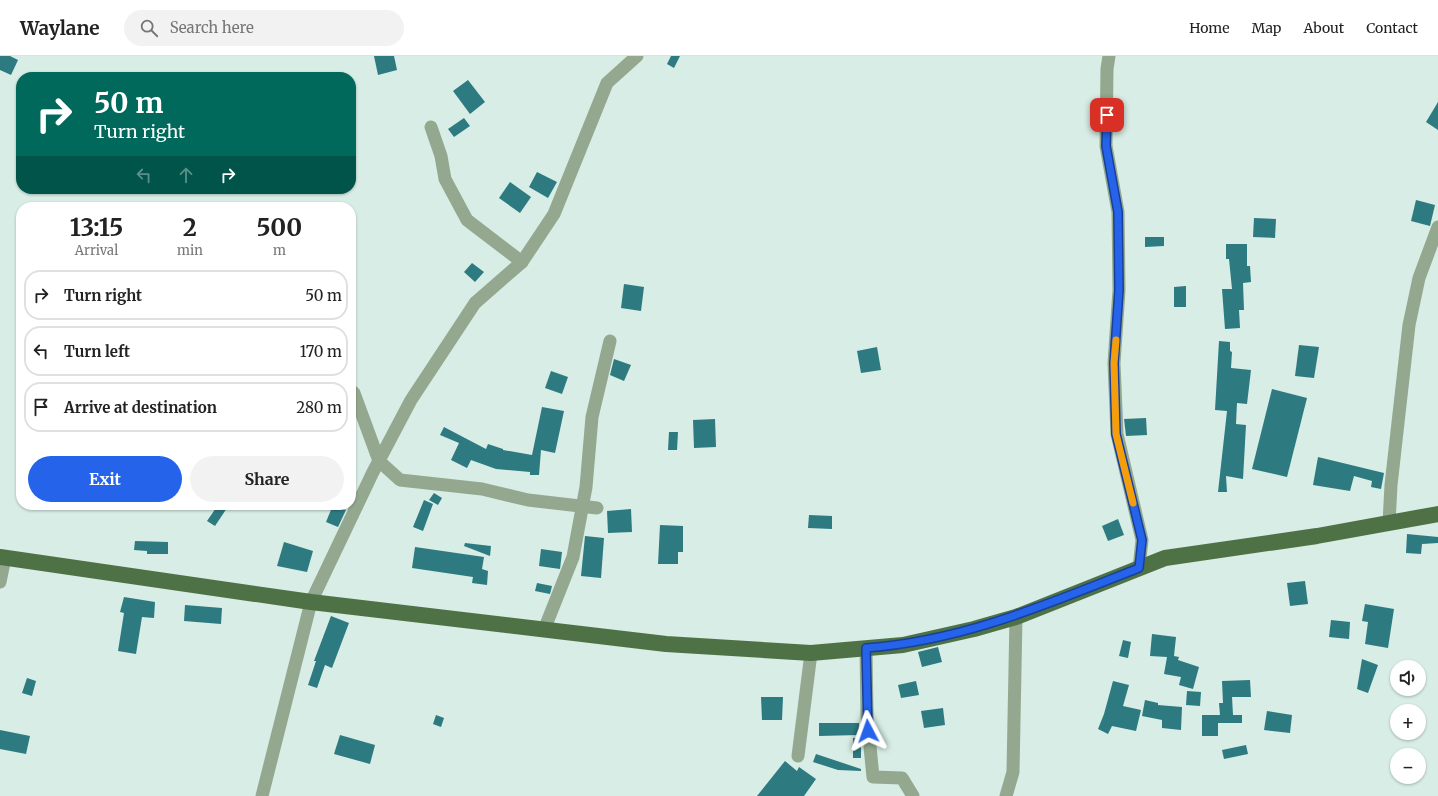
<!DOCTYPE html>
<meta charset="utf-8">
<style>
body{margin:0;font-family:Merriweather,serif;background:#f2f2f2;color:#222;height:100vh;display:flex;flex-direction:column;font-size:15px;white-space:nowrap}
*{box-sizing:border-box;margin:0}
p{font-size:13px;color:#767676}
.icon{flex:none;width:22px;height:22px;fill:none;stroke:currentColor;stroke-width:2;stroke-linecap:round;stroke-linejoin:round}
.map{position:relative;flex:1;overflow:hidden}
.side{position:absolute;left:16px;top:146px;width:340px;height:308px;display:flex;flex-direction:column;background:#fff;border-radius:16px;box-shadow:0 1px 3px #0004}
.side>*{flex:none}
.guide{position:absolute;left:16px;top:16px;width:340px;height:122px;border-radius:16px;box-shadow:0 1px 3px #0004;background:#00695c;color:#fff;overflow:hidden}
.controls{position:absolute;left:1390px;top:604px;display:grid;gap:8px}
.controls a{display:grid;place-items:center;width:36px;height:36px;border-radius:50%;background:#fff;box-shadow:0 1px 3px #0004;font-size:20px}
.pin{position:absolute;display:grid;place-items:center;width:34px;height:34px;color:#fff;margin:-17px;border-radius:8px;box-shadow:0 2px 6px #0006}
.me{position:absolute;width:44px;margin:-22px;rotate:356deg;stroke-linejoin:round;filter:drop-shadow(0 0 3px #0008)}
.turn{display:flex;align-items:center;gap:14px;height:84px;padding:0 12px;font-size:18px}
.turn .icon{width:52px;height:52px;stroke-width:2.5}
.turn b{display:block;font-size:28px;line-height:34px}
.lanes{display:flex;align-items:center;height:38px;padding:0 12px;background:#0003;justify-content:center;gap:20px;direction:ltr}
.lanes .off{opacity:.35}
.eta{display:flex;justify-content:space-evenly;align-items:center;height:68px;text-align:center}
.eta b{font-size:24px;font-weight:700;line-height:28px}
.primary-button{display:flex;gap:8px;margin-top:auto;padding:8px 12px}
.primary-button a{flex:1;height:46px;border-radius:24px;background:#2563eb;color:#fff;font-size:16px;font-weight:700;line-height:46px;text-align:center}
.primary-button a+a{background:#f2f2f2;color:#222}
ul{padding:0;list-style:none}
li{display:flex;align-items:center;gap:12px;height:50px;margin:0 8px 6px;padding:0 4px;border:2px solid #e0e0e0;border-radius:16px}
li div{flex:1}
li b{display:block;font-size:15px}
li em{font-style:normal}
header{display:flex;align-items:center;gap:24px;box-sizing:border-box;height:56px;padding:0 20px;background:#fff;border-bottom:1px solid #e0e0e0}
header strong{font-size:19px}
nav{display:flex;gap:22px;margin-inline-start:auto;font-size:14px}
.search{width:280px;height:36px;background:#f2f2f2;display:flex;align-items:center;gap:10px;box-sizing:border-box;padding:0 14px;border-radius:22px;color:#767676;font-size:15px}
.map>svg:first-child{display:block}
.building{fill:#2d7a81}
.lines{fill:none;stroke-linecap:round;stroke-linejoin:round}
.minor{stroke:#93a88f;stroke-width:13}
.major{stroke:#4e7246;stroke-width:16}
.route-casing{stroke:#184099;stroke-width:10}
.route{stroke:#2563eb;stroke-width:7}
.slow{stroke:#f59e0b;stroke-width:7}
</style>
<header>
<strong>Waylane</strong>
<div class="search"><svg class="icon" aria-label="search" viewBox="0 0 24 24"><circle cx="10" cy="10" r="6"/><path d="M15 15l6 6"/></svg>Search here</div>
<nav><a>Home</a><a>Map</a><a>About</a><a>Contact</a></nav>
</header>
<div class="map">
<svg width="1438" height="740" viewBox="0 0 1438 740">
<rect width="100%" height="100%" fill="#d7ede5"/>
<g class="building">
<path d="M0,0h10l8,4 -7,15 -11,-5z"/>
<path d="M374,0h20l3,14 -19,5z"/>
<path d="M671,0h9l-6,12 -7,-4z"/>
<path d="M468,24l17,22 -15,12 -17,-23z"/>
<path d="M1438,46v28l-12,-8z"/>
<path d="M464,62l6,8 -16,11 -6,-8z"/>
<path d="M537,116l20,10 -9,16 -19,-11z"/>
<path d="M510,126l21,15 -11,16 -21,-15z"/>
<path d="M1416,144l19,5 -5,21 -19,-5z"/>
<path d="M1254,162l22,1 -1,19 -22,-1z"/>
<path d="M1145,181h19v9l-19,1z"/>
<path d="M1226,188h21v22h3l1,16 -8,1 1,27h-5l1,18 -15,1 -3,-40h10l-3,-30h-3z"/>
<path d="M472,207l12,9 -9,10 -11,-10z"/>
<path d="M624,228l20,3 -3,24 -20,-3z"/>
<path d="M1186,230v21h-12v-20z"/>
<path d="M1219,285l11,1v9l2,1 -1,16 20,2 -4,34 -10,-1 -1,21 10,1 -3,54 -17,-3 1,16h-9l9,-81 -12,-1z"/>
<path d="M1299,289l20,2 -5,31 -19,-2z"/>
<path d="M877,291l4,23 -20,3 -4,-22z"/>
<path d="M614,303l17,6 -7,16 -14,-6z"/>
<path d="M551,315l17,6 -6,17 -17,-6z"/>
<path d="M1272,333l35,9 -20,79 -35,-8z"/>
<path d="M542,351l22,4 -9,42 -14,-3 -2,25h-9v-3l-34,-3 -25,-9 -4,8 -16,-8 8,-17 -19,-8 4,-8 42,22 2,-5 15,5v1l29,5z"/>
<path d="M1146,362l1,17 -21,1 -2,-17z"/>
<path d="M715,363l1,28 -22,1 -1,-28z"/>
<path d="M669,376h9l-1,18h-9z"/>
<path d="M1318,401l66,16 -3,16 -10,-2 1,-6 -18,-5 -4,15 -37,-6z"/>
<path d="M434,437l8,5 -4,7 -9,-5z"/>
<path d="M424,444l9,4 -10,27 -10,-4z"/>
<path d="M218,449h11l-14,21 -8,-5z"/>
<path d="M333,449l13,5 -8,17 -12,-5z"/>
<path d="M631,453l1,23 -24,1 -1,-22z"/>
<path d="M809,459l23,1v13l-24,-1z"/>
<path d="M1118,463l6,16 -16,6 -6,-15z"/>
<path d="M660,469l23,1v26h-5v12h-20z"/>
<path d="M1407,478l31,3v6l-16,1 -1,10 -15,-1z"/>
<path d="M585,480l19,2 -3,40 -20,-2z"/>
<path d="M135,485l33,1v12h-21v-3l-13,-1z"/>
<path d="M284,486l29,9 -6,21 -30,-6z"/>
<path d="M465,487l26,3 -1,10 -26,-10z"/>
<path d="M415,491l69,10 -2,12 6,2 -1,14 -15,-2 1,-6 -61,-9z"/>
<path d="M541,493l21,3 -2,17 -21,-3z"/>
<path d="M1305,525l3,23 -18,2 -3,-23z"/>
<path d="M537,527l15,3 -2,8 -15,-3z"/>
<path d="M124,541l31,5 -1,16 -12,-1 -6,37 -18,-3 6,-38 -4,-1z"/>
<path d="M1365,548l29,5 -6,39 -23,-4 3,-22 -6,-1z"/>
<path d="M185,549l37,3 -1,16 -37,-3z"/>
<path d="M331,560l18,7 -17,45 -7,-3 -8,23 -9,-3 8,-24h-2z"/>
<path d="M1331,564l19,2 -1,17 -20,-2z"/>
<path d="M1152,578l24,3 -2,19 5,1 -1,3 21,7 -6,22 -14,-4 2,-8 -17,-3 3,-17 -17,-1z"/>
<path d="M1123,584l8,2 -3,16 -9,-2z"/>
<path d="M938,591l4,15 -20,5 -4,-15z"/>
<path d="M1362,603l16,6 -10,28 -11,-4z"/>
<path d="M27,622l9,3 -4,15 -10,-3z"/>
<path d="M1250,624l1,17h-19l1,18h9v8h-24v13h-16v-21h18l-1,-12h4l-1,-22z"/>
<path d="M916,625l3,14 -18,3 -3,-13z"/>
<path d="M1113,625l16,4 -6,21 18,4 -5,21 -24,-5 -4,8 -10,-5 6,-15z"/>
<path d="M1187,635l14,1 -1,14 -14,-1z"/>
<path d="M761,641h22l-1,23h-20z"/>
<path d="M1145,644l13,3v2l24,2 -1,23 -19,-2v-8l-20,-4z"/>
<path d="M943,652l2,17 -21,3 -3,-17z"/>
<path d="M1267,655l25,4 -2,18 -26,-3z"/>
<path d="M436,659l8,3 -3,9 -8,-3z"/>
<path d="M819,667h40v12l-40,1z"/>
<path d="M0,674l30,6 -4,18 -26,-5z"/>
<path d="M340,679l35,10 -5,19 -36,-10z"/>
<rect x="853" y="682" width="8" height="20"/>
<path d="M1246,689l2,9 -24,5 -2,-9z"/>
<path d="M816,698l45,15v2l-23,-1 -25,-8z"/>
<path d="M785,705l12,10 2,-4 17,12 -12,17h-47z"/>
</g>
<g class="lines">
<g class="minor">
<path d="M1109,0l-2,13 -1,77 12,66 1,78 -5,73 3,71 25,106 -3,28"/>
<path d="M431,71l10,29 4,23 22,41 55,42"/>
<path d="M351,334l3,3 25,68 21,19 82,9 46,11 69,8"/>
<path d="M1389,467l2,-38 18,-160 10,-47 19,-51"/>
<path d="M0,526l5,-24"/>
<path d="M544,574l29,-73 13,-70 6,-70 18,-76"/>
<path d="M866,592l1,68 6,61 29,1 11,18"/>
<path d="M798,700l13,-103"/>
<path d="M262,740l49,-194 62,-130 38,-72 64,-97 47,-41 32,-48 53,-131 30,-27"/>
<path d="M1006,740l7,-24 3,-155"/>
</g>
<path class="major" d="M0,501l311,45 355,42 145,9 92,-8 71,-16 42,-12 149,-59 152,-22 121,-22"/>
</g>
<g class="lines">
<defs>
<path id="route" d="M868,675l-2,-83c97,-7 184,-45 273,-80l3,-28 -26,-106 -2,-71 5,-73 -1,-78 -12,-66 1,-31"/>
</defs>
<use href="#route" class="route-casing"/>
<use href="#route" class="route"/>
<path class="slow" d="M1116,284l-2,23 2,71 17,69"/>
</g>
</svg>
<div class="controls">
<a><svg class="icon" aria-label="sound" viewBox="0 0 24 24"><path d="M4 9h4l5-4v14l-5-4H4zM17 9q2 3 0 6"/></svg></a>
<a>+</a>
<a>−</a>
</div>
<div class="pin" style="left:1107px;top:59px;background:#d93025"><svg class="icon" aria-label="arrive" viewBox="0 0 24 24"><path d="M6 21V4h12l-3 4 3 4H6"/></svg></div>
<svg class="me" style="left:868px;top:675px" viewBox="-20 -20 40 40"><path d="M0-17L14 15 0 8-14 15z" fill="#2563eb" stroke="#fff" stroke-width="4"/></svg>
<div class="guide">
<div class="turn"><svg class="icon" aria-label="right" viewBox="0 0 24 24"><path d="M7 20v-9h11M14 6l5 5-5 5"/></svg><div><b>50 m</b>Turn right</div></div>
<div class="lanes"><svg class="icon off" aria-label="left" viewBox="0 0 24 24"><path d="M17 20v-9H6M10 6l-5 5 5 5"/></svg><svg class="icon off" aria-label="ahead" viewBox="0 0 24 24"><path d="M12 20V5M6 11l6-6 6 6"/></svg><svg class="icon" aria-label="right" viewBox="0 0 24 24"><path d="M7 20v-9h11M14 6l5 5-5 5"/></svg></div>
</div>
<section class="side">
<div class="eta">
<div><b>13:15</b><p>Arrival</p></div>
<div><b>2</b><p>min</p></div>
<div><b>500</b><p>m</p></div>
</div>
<ul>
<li><svg class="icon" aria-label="right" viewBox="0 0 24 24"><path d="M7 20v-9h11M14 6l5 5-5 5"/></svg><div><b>Turn right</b></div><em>50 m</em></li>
<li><svg class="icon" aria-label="left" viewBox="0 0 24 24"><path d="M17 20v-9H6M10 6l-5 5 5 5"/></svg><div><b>Turn left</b></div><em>170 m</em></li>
<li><svg class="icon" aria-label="arrive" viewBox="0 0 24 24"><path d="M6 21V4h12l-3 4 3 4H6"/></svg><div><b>Arrive at destination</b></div><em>280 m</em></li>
</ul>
<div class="primary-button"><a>Exit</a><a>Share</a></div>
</section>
</div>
